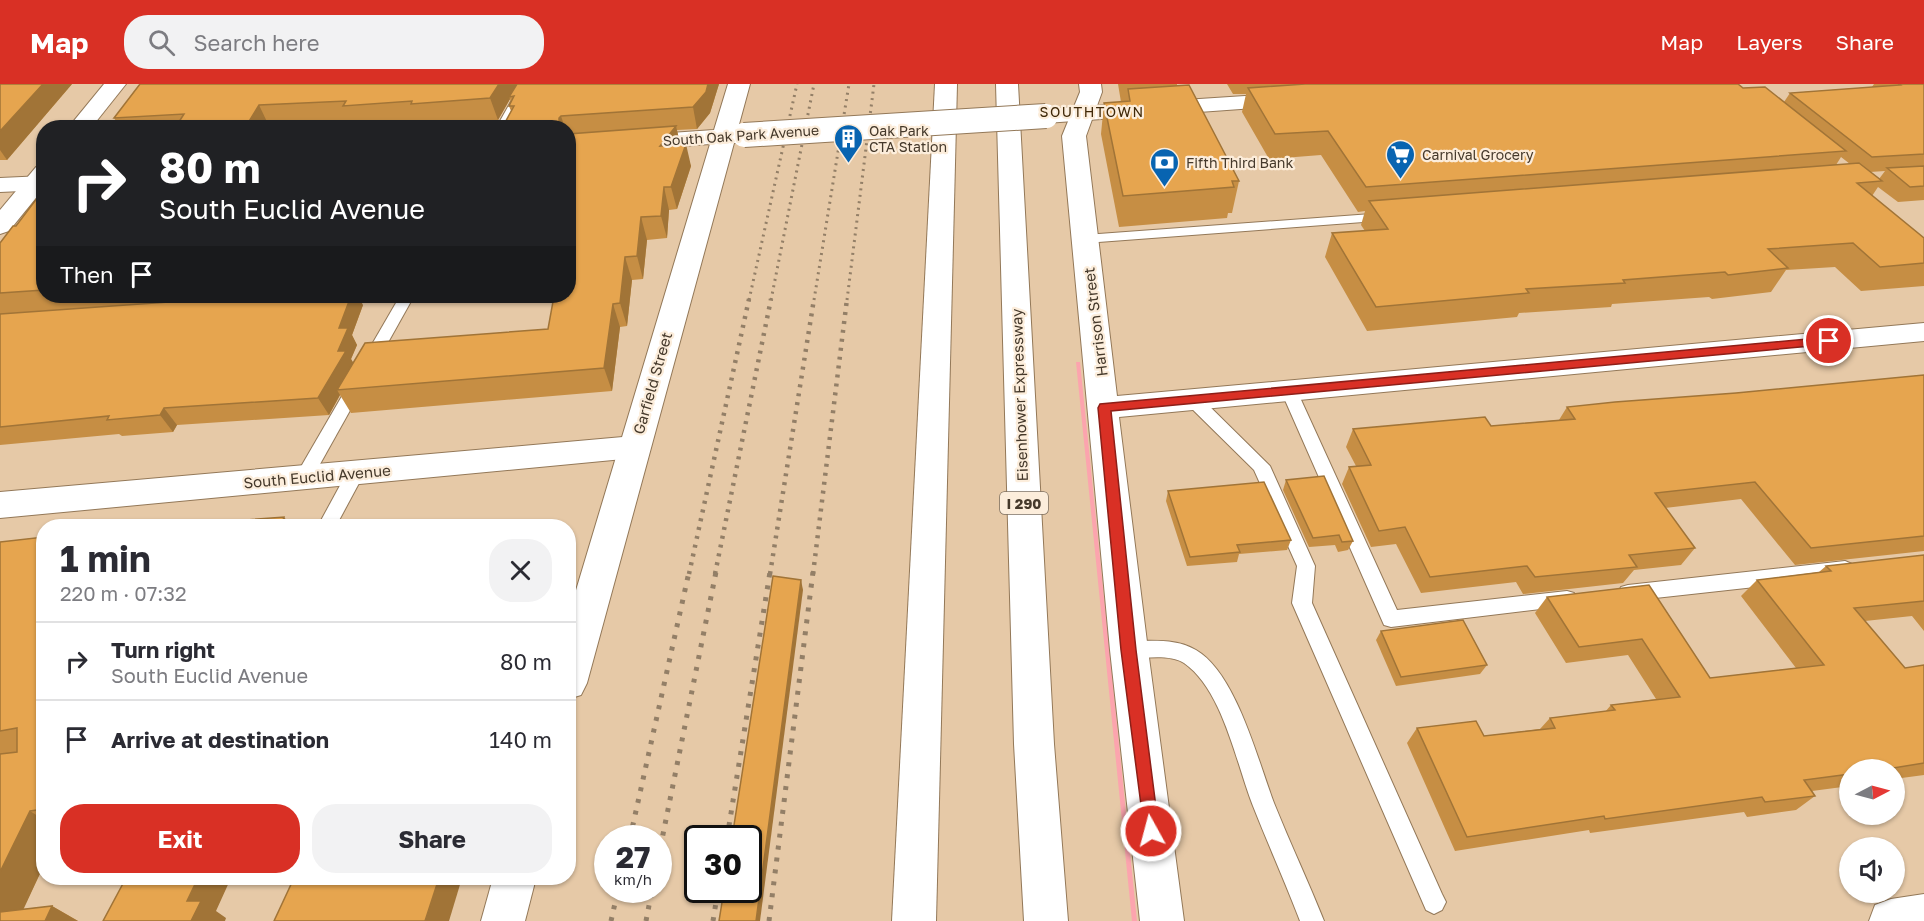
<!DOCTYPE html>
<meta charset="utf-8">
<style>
body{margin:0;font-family:"Golos Text",sans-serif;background:#f2f2f3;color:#2b2b33;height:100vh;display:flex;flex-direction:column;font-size:22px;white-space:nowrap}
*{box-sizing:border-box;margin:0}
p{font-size:20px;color:#7c7c81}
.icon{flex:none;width:33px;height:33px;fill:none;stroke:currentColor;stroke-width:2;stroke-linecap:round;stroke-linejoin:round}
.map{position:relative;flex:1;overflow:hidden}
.drawer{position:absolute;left:36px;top:435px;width:540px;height:366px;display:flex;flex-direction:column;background:#fff;border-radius:24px;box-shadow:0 2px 4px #0004}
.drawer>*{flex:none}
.guide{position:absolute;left:36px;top:36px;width:540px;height:183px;border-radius:24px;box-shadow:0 2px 4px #0004;background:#202124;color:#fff;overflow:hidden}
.needle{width:39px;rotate:84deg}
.buttons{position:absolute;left:1839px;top:675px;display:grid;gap:12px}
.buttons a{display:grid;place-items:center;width:66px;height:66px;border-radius:50%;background:#fff;box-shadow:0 2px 4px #0004;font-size:30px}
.speed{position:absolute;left:594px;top:741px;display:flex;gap:12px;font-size:30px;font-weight:700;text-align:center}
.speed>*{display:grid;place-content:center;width:78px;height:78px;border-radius:50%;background:#fff;box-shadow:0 2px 4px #0004;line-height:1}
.speed small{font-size:15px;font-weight:400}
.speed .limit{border:3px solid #111;border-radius:9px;background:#fff;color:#111}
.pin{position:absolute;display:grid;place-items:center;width:51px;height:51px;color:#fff;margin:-26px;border:3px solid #fff;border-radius:50%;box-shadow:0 2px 6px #0007}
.me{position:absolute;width:66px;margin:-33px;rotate:353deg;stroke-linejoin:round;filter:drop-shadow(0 0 4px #0008)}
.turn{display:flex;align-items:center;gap:21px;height:126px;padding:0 24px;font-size:27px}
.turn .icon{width:78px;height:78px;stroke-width:2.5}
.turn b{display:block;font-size:42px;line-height:51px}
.then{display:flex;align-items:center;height:57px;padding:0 24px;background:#0003;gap:12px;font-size:22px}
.round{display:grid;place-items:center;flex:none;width:63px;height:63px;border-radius:24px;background:#f2f2f3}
.head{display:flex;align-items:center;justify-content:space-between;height:102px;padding:0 24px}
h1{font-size:36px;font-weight:700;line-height:45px}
.button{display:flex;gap:12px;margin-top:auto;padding:12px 24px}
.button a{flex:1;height:69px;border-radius:24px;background:#d93025;color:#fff;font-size:24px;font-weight:700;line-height:69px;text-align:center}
.button a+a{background:#f2f2f3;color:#2b2b33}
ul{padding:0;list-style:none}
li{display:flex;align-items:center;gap:18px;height:78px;padding:0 24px;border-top:2px solid #e1e1e2}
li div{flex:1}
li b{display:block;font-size:22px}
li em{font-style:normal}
header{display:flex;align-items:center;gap:36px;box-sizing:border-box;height:84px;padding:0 30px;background:#d93025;color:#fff}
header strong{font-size:28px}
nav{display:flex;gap:33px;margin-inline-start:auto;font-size:21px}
.search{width:420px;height:54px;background:#f2f2f3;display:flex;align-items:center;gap:15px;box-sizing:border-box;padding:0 21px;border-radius:24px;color:#7c7c81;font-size:22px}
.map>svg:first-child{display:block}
.green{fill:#fca4ae}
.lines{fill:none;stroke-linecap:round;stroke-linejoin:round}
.lane-casing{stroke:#937858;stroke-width:2}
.street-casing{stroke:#937858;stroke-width:2}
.secondary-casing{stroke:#937858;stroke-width:2}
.highway-casing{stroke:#937858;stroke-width:2}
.lane{fill:#fff;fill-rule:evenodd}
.street{fill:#fff;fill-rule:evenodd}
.secondary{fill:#fff;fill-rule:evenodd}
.highway{fill:#fff;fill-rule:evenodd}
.rail-far2{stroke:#937f67;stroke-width:3;stroke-dasharray:2 4.5;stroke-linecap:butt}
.rail-far1{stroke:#937f67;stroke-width:4.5;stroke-dasharray:3 6;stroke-linecap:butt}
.rail{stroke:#937f67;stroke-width:5;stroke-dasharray:4 8;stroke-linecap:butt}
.secondary-bridge-casing{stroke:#937858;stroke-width:26;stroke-linecap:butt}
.secondary-bridge{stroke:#fff;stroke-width:24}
.wall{fill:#c68e44;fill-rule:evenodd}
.shaded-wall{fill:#a17437}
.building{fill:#e6a54f;stroke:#a17437;stroke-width:1.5}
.route{fill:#d93025;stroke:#8d1f18;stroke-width:1.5}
.labels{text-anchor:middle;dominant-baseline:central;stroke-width:4.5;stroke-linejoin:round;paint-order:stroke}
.far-neighbourhood-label{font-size:14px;letter-spacing:1.5px;fill:#3f2808;stroke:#fceddb}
.far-poi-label{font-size:14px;fill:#45392b;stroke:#fceddb;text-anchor:start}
.far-street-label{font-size:14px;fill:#45392b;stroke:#fceddb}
.shield{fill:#fceddb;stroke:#7c6f60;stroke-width:1.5}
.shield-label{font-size:14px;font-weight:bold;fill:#45392b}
.street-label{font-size:15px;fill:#45392b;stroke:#fceddb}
</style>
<header>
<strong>Map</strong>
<div class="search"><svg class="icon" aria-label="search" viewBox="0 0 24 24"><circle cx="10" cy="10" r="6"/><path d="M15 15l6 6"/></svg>Search here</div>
<nav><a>Map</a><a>Layers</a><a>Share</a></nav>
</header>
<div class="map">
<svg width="1924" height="837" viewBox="0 0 1924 837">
<rect width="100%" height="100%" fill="#e6c9a7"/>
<path class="green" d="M1076,278h4l57,559h-5z"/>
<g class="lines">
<defs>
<g id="lane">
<path d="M521,0h12l-24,44h-13z"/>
<path d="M1385,129l5,1 2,3 -2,3 -305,23 -7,-4 7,-4z"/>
<path d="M329,212h55l-7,5 -43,3 -5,-2 -2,-3z"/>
<path d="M400,212h14l-104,186 -6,2 -6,-2 -3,-5z"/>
<path d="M1289,301l6,2 2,4 100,219 170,-19 7,2 3,6 -3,6 -183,22 -7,-2 -103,-234 2,-4z"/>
<path d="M1192,309l6,2 72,71 45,100 -3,37 130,291 4,8 -4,8 -8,4 -8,-4 -134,-307 5,-37 -43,-96 -68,-67 -2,-4 2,-4z"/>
<path d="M356,382l6,1 3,5 -29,54h-18l32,-59z"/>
<path d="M1845,477l7,3 2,5 -2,5 -7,3 -217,24 -7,-2 -3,-6 3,-6 7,-2z"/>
<path d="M1129,557c22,0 47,-3 67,9 40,23 62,111 78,153 16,40 34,78 50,118h-24c-15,-39 -32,-77 -47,-115 -17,-43 -30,-116 -69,-143 -14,-9 -39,-5 -55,-4l-7,-3 -3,-6 3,-6z"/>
</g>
<g id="street">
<path d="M104,0h22l-35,44h-23z"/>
<path d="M1079,0h22l1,8 -16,44 31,260 807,-73v18l-805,76 29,233 36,271h-44l-30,-271 -48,-514 18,-44z"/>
<path d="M44,81v23l-35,43 -9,3v-24l36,-43z"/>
<path d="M634,352l11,3 5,8 -5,8 -11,3 -634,60v-26z"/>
<path d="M1924,810v27h-55l6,-16 16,-6z"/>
</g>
<g id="secondary">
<path d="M728,0h22l-12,44 13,2 4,5 -4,5 -17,3 -147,540 -6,12 -13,4v-82l142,-473 -142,10v-14l146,-10z"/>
<path d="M1290,9l8,2 3,5 -3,5 -252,18 -8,-2 -3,-5 3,-5 8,-2z"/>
<path d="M44,92v14l-44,2v-14z"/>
<path d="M493,794h43l-11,43h-44z"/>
</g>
<g id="highway">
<path d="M935,0h22l-21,837h-44z"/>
<path d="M996,0h22l36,660 14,177h-44l-10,-177z"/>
</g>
</defs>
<use href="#lane" class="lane-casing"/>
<use href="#street" class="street-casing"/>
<use href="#secondary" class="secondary-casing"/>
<use href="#highway" class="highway-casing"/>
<use href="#lane" class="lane"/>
<use href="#street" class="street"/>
<use href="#secondary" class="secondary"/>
<use href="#highway" class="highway"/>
<g class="rail-far2">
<path d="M749,216l48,-216"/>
<path d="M771,216l43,-216"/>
<path d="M814,216l35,-216"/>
<path d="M847,216l27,-216"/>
</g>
<g class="rail-far1">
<path d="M689,490l60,-275"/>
<path d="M715,490l56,-275"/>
<path d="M770,490l44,-275"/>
<path d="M813,490l34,-275"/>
</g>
<g class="rail">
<path d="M630,754l59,-266"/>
<path d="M727,754l43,-266"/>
<path d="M658,775l58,-287"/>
<path d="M611,837l7,-31"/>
<path d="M646,837l6,-31"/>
<path d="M713,837l5,-31"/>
<path d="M769,837l44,-349"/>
</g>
<defs>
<path id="secondary-bridge" d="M744,51l302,-19"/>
</defs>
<use href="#secondary-bridge" class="secondary-bridge-casing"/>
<use href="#secondary-bridge" class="secondary-bridge"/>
</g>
<g class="wall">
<path d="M0,0h72l-65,76h-7z"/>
<path d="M140,0h579l-9,29 -13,16 -20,1 3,14 11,22 -14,43 -8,1 -2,28 -20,2 -4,39 -11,1 -5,46 -7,1 -8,64 -261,22 -11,-18 -11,20 -152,10 -4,7 -51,4 -3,-2 -119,11v-131l12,-1 -12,1v-71l16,-17 28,-37v107h203l116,9 -11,30 5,10 -6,14 2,4 195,-34 20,-33v-168h-66l9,-17 -2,-5 2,-4 -1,-3 -12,21 -78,6 -1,-3 -65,4 -3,-4 -81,5h-150l-6,-10z"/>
<path d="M1118,0h59v2l62,95 -7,32h-4l-1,5 -108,9 -18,-93 3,-31 17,-1z"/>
<path d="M1227,0h511l5,4 41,14 6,-9 82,-6 2,-3h50v116l-26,2 -20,-15 -6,9 52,42v48l-63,5 -26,-24 -49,3 -15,22 -59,7 -3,-2 -97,7 -1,3 -92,6 -2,4 -150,14 -42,-74 7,-24 33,-2 -4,-6 4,-14 -7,1 -37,-57 -52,4 -27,-47 4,-18h-13zM1841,73l9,7 -14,1zM1885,87l-6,8 -9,-7z"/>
<path d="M1924,291v176l-129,14 -54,-66 -76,9 30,40 -14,17 -47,5 -11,13 -100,11 -7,-12 -95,11 -25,-49 -25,3 -29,-63 7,-17 7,-1 -10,-19 7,-18 138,-3 68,-6 8,-13 169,-14z"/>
<path d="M1286,396l67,61 -5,9 -10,2 -3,-7 -26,2 -26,-57z"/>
<path d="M1168,407l123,49 -4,10 -48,4 -2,8 -50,4 -21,-65z"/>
<path d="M44,453v328l-21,44 29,-3 26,15h-78v-379z"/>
<path d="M1924,471v76l-12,-15 -47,5 40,47 19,-3v110l-30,4v-9h-44v16l-38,5 3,5 -19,14 -49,7 -3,-5 -154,21 -1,-3 -134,21 -48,-108 10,-15 67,8 56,-7 10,-11 55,-6 6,-7 45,-6 -28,-44 -62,8 -31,-50 12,-16 102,-12 61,93 86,-10 -55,-72 16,-16 62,-8 7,-6z"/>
<path d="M1381,547l106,34 -7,9 -84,12 -20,-46z"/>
</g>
<g class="shaded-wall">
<path d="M43,0h29l-65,76 -7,-10v-19z"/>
<path d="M499,0h19l-9,13 1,2 -12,21 -8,-22z"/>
<path d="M708,0h11l-9,29 -13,16 -4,-22z"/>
<path d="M259,21l11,23h-25z"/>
<path d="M561,32l4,12h-6v-10z"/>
<path d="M676,42l5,22 -21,-2z"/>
<path d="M686,60l5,22 -14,43 -6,-22z"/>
<path d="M664,103l5,23 -2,28 -6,-22z"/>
<path d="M641,133l6,23 -4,39 -6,-23z"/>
<path d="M625,173l7,23 -5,46 -7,-23z"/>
<path d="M351,212h7l5,9 -11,30 5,10 -6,14 5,8 -19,23 3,5 -11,20 -11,-17 20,-47 1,-23z"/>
<path d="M613,220l7,23 -8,64 -8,-23z"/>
<path d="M164,324l13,17 -4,7 -13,-17z"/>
<path d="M284,433l7,9h-10z"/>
<path d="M801,496l2,10 -43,331h-4z"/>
<path d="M30,727l14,9v45l-26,56h-18v-49z"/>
<path d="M198,794h33l-15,33 10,7 -1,3h-34l-4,-20z"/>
<path d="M439,794h23l-13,43h-24z"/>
<path d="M52,822l26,15h-33z"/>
</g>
<g class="building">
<path d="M0,0h43l-43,47z"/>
<path d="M140,0h359l-9,14 -79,6 1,-3 -69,5 3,-5 -87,4 -14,23h-70l9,-14 -70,4z"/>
<path d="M517,0h191l-2,8 -13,15 -132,9 -2,2v10h-57l12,-22h-5l5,-10 -5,1z"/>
<path d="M1305,0h433l5,4 22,-1 81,64 -480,36 -38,-56 -53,3 -27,-46z"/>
<path d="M1898,0h26v70l-52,3 -82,-64 110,-8z"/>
<path d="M1189,1l50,96h-7l2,6 -111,9 -19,-93 26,-2 -2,-12z"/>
<path d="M676,42l-16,20 26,-2 -15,43h-7l-3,29 -20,1 -4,39 -12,1 -5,46 -7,1 -9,64 -267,22 28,-47 183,-14 6,-33h14v-80l4,-22 -4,1v-61z"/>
<path d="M1859,79l23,18 -25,2 67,55v25l-44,4 -27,-24 -85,6 20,19 -60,7 -3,-3 -102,8 2,3 -99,6 3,4 -153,14 -44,-74 56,-4 -19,-28z"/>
<path d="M1924,82v20l-14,1 -23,-19z"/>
<path d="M44,105v101l-44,3v-50l13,-17h3z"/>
<path d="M253,212h98l-12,32h9l-10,23h8l-28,47 -154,10 -4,7 -53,5 2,-4 -109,11v-113z"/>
<path d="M1924,291v161l-113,12 -56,-66 -100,11 40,55 -66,7 8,12 -102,10 -8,-11 -97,11 -25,-50 -26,4 -30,-64 22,-2 -18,-36 132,-12 6,9 84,-7 -8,-12 48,-5 121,-9z"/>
<path d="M1324,392l29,65 -11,1 -3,-7 -26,3 -27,-58z"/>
<path d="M1264,398l27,58 -54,5 3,7 -50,5 -22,-66z"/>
<path d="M284,433l-3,9h-114z"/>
<path d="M44,453v272l-14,2 -30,61v-118l17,-2v-24l-17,3v-189z"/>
<path d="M1924,471v46l-70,7 51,60 19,-3v98l-43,7h-31v4l-46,6 11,16 -50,6 -3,-5 -157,22 -1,-3 -137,21 -50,-109 59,-7 8,15 71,-8 -5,-10 65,-8 -4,-5 69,-8 -38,-58 -63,8 -32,-50 102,-12 61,93 114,-13 -67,-85 74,-9 -5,-5z"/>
<path d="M773,492l28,4 -45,341h-37l5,-31h24v-52h-16z"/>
<path d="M1463,536l24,45 -86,12 -20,-46z"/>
<path d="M126,794h72l-11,23h14l-10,20h-88z"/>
<path d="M294,794h145l-14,43h-151z"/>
<path d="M52,822l-7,15h-45v-9z"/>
</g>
<path class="route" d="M1829,253l4,1v6l-722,67 25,239 23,181 -2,5 -6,3 -6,-3 -24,-186 -23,-242 2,-4z"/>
<defs>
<symbol id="building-pin" viewBox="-11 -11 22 30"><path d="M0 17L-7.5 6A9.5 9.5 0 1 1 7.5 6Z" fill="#0864b1" stroke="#fceddb"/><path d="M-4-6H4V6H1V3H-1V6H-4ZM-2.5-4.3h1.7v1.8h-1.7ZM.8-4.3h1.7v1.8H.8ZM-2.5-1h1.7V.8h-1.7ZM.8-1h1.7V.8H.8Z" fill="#fff"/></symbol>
<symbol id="supermarket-pin" viewBox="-11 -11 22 30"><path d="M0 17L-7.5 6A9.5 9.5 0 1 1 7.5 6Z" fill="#0864b1" stroke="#fceddb"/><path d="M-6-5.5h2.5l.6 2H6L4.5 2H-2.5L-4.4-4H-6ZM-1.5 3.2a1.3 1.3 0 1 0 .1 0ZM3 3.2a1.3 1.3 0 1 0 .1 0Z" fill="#fff"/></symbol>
<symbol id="bank-pin" viewBox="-11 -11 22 30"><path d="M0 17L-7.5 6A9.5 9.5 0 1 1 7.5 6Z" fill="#0864b1" stroke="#fceddb"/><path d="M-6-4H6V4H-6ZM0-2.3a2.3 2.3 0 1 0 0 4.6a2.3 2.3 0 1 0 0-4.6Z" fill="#fff"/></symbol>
</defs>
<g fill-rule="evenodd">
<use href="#building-pin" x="832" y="38" width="33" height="45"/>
<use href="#supermarket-pin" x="1384" y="54" width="33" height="45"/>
<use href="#bank-pin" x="1148" y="62" width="33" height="45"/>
</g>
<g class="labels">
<g class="far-neighbourhood-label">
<text x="1092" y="27">SOUTHTOWN</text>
</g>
<g class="far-poi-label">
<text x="869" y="46">Oak Park<tspan x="869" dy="16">CTA Station</tspan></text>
<text x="1422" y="70">Carnival Grocery</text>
<text x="1186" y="78">Fifth Third Bank</text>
</g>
<g class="far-street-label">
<text transform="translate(741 51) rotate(-4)">South Oak Park Avenue</text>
</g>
<rect class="shield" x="1000" y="408" width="48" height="22" rx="4.5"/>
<g class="shield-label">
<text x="1024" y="419">I 290</text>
</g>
<g class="street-label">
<text transform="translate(1095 238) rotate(-97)">Harrison Street</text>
<text transform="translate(652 299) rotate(-74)">Garfield Street</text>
<text transform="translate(1019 311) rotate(-92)">Eisenhower Expressway</text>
<text transform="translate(317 392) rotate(-5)">South Euclid Avenue</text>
</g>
</g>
</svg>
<div class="buttons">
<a><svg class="needle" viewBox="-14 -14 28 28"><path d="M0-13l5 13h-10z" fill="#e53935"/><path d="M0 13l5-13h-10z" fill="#7c7c81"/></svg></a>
<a><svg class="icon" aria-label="sound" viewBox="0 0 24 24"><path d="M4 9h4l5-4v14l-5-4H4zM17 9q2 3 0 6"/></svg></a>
</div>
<div class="speed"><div>27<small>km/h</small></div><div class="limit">30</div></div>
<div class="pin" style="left:1829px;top:257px;background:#d93025"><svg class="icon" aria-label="arrive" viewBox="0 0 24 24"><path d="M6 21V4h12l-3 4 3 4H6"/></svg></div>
<svg class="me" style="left:1151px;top:747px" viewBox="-20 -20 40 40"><circle r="17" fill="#d93025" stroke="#fff" stroke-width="3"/><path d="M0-11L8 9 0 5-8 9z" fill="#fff"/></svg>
<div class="guide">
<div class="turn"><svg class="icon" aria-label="right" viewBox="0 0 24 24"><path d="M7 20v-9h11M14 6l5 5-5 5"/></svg><div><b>80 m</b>South Euclid Avenue</div></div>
<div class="then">Then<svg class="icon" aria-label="arrive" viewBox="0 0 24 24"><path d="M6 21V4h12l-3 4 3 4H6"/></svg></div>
</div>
<section class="drawer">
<div class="head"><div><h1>1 min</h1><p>220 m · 07:32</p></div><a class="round"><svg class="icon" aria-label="close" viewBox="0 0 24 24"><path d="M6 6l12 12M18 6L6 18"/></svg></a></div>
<ul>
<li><svg class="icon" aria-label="right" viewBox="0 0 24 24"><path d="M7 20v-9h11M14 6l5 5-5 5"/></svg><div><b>Turn right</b><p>South Euclid Avenue</p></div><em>80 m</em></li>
<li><svg class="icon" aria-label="arrive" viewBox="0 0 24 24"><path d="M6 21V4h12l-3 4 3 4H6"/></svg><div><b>Arrive at destination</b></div><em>140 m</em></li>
</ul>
<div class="button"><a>Exit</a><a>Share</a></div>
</section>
</div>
